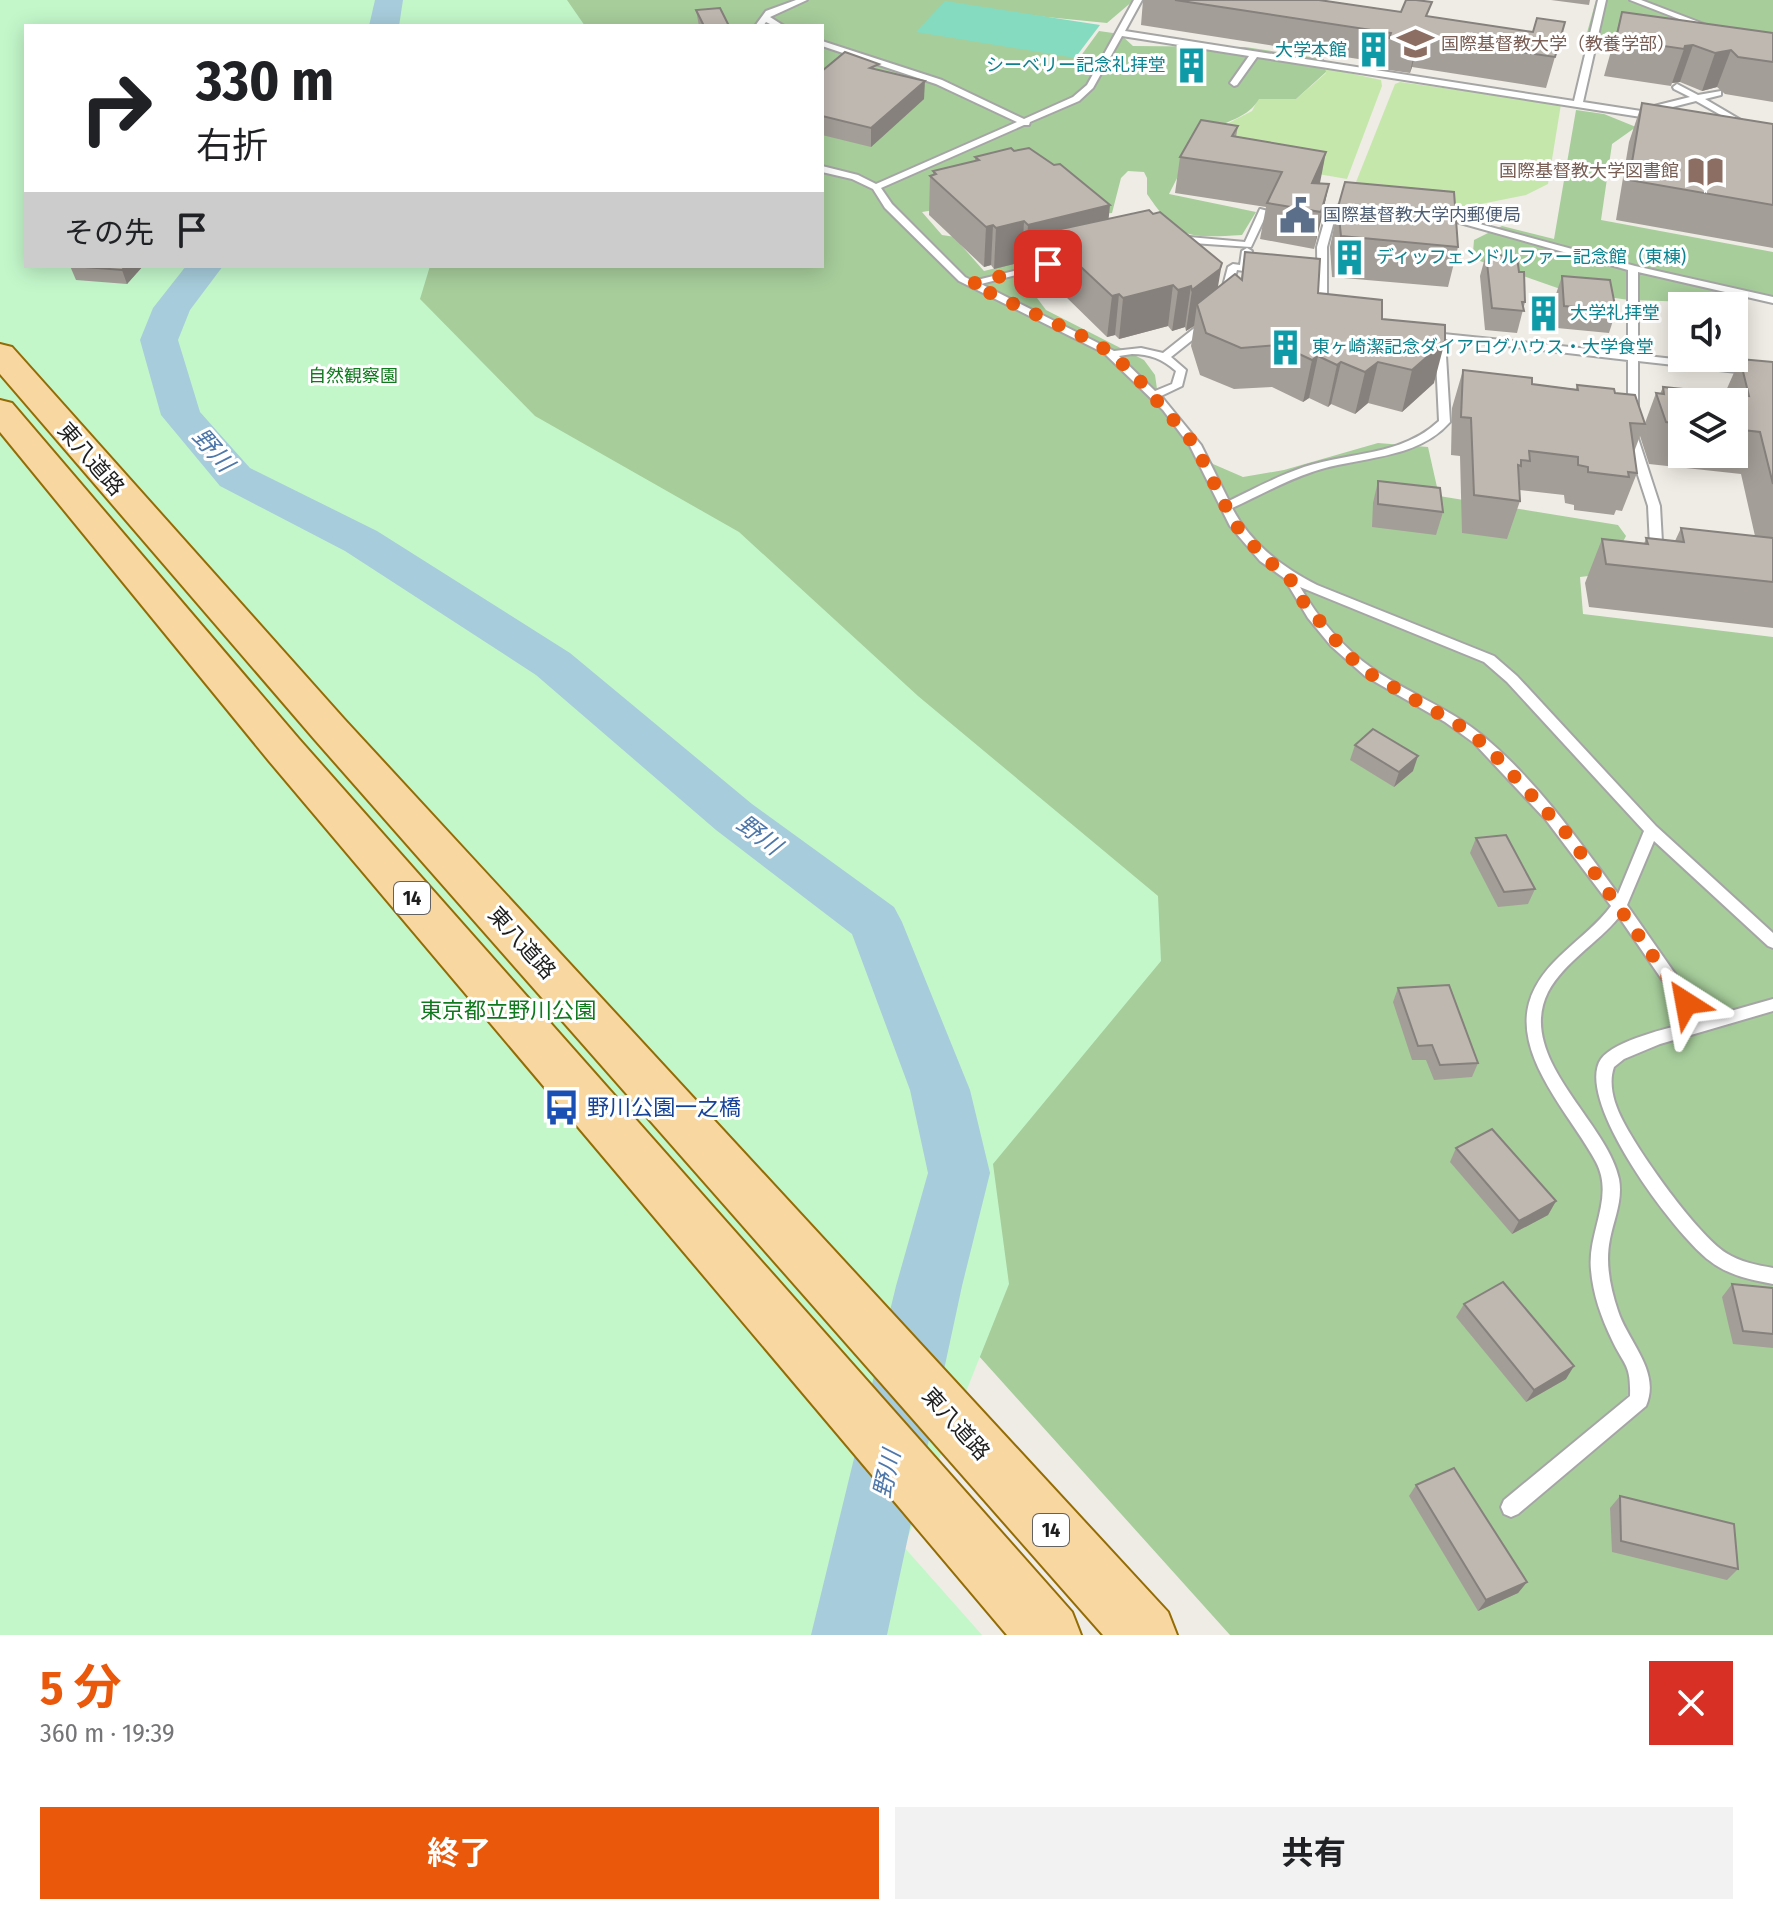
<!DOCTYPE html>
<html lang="ja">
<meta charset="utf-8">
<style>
body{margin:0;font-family:"Fira Sans Condensed","Noto Sans JP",sans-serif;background:#f2f2f2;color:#202124;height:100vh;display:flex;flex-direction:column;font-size:30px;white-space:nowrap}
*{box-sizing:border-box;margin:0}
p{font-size:26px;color:#757577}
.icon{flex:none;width:44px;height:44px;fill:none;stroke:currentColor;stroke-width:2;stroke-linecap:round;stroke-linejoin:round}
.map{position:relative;height:1635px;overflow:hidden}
.drawer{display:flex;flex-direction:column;background:#fff;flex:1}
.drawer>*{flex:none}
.top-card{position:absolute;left:24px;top:24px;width:800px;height:244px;border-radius:0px;box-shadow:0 4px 20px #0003;background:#fff;color:#202124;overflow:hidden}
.controls{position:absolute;left:1668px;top:292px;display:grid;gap:16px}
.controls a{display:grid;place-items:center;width:80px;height:80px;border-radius:0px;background:#fff;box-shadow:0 4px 20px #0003;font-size:40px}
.pin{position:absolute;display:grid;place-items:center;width:68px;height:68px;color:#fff;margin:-34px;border-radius:16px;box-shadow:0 4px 12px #0006}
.me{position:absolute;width:88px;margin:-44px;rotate:326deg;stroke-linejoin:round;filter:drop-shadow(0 0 6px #0008)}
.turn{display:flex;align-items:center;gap:28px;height:168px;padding:0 40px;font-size:36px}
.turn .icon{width:104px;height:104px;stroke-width:2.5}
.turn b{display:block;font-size:56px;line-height:68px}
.then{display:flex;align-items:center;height:76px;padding:0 40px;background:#0003;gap:16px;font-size:30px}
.round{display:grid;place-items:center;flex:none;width:84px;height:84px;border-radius:0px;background:#f2f2f2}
.overview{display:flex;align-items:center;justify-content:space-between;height:136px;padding:0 40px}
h1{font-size:48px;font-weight:700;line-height:60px;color:#ea580c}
.action{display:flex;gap:16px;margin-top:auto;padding:16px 40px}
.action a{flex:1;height:92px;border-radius:0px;background:#ea580c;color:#fff;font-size:32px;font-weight:700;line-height:92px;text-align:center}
.action a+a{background:#f2f2f2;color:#202124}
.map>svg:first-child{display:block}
.grass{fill:#c6e7ac}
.forest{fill:#a7cd9b}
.park{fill:#c3f7ca}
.pitch{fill:#85dbbf}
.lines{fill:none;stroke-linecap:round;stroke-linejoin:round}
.river{fill:#a7ccdb;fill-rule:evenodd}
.service-casing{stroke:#a5a5a5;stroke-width:4}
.primary-casing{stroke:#936c06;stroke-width:4}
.service{fill:#fff;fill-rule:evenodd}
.primary{fill:#f8d7a0;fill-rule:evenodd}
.wall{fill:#a49e98;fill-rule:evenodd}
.shaded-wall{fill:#86817c}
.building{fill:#bfb8b1;stroke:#86817c;stroke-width:2}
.route{stroke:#ea580c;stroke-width:14;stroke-dasharray:0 25.2}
.labels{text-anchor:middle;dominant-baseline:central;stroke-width:6;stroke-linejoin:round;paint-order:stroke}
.far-education-label{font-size:18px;fill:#785e54;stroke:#fff;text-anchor:start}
.far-culture-label{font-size:18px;fill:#0d838f;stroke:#fff;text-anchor:start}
.far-service-label{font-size:18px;fill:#4e5e75;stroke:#fff;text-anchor:start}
.far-park-label{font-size:18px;fill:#10791e;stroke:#fff}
.shield{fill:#fff;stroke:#626262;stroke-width:2}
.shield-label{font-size:20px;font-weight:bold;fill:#1e1e1e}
.street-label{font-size:22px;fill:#1e1e1e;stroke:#fff}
.park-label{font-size:22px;fill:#10791e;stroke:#fff}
.transit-label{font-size:22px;fill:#164399;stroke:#fff;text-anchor:start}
.water-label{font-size:24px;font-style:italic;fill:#4e77aa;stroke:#fff}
</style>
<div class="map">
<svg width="1773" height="1635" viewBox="0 0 1773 1635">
<rect width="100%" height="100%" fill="#efece5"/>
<g class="grass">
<path d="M1326,68l55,12 1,6 -35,93 -82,-14 -52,-34 39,-20 6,-12h38l30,-26z"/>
<path d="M1400,82l161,22 -13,80 -22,11 -80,16 -53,-11 -37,-18 39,-98z"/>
</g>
<g class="forest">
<path d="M409,0h725l-27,23 -71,-7 -109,15 153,26 19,-26 21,3 13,12 112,1 79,12 2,13 -30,27h-37c-11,19 -30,20 -47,32 -21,17 -31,40 -43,63l87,18 -14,23c-53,3 -64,5 -95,-41v-16l-3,-6 -16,-1 -7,7 -9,35 -23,2 -112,-12 -55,9 20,23 20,3 -1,7 23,26 69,-17 20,11 -45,21 18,24 98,50 11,15 4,28 54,61 30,13 41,-7 94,-27 50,4 11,49 179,29 8,11 -20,38 -26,3 3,37 190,23v998h-543l-279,-310 -697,-1059h568v-240h-384z"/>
<path d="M1596,0h177v71l-188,-31z"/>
<path d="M1576,110l28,4 32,13 -24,17 -11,76 172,32v44l-27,-5 -52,11 -65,-2 -63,-9 -86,-30 -7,-9 1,-12 28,-14 52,13z"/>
</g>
<path class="park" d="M0,0h567l18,26h-559v240h404l-10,33 115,117 204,116 179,164 240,200 3,65 -168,203 16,120 -105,263 78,88h-982z"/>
<path class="pitch" d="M945,1l155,24 -25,33 -159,-26z"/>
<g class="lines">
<g class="river">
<path d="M375,0h28l-4,26h-30z"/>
<path d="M186,266h37l-33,44 -12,30 22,72 50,56 127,63 193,122 182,151 142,103 8,15 68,168 20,83 -28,113 -75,349h-76l85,-349 32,-113 -18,-83 -58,-156 -136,-104 -180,-155 -191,-124 -125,-65 -59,-71 -21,-75 13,-32z"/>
</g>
<defs>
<g id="service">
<path d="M796,0h11l-37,17 14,9h-10l-8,-4 -3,4h-8l11,-15z"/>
<path d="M1134,0h8l-17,31 449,70 24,-101h8l-23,102 58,9 1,-2 48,-12 -16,-8 -1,-2 4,-3 21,11 23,-4v4l-16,4 46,27 -7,2 -48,-27 -47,12 8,1 1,2 -4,3 -397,-62 -20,28 -3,1 -4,-3 19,-27 -127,-20 -29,52 -14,13 -49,21 -1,3h-5l-143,63 11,16 73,73 8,4 82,-20v4l-74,19 133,67 27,-3 22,5 39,-31h8v4l-39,31 15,13 -4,16 -21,10 40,49 28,56c24,-12 49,-25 75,-34 45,-15 98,-11 135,-46l-4,-83 -11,-2v-4l204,21v-83l-193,-54v-4l200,54 138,31v6l-135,-31v83l135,15v6l-135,-15v51l-5,3 -5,-3v-52l-183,-21 5,83c-34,39 -92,34 -138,50 -27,9 -54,24 -80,36 19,36 50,59 85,77l177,71 23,20 139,150 117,107v15l-5,-2 -114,-105 -27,64 79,113 67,-19v12l-113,33 -36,15 -10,8c-6,17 0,37 9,54 17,33 73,112 103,132 14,9 31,12 47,15v16c-21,-4 -46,-9 -63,-23 -34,-25 -137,-161 -109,-202 14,-19 68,-31 90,-37l-72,-105c-21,26 -55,45 -71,75 -33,66 59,129 71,187 4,21 -5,40 -9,60 -5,24 0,48 8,72 10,31 43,60 28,95l-128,108 -7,3 -7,-3 -3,-7 3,-7 126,-104c1,-33 -6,-30 -18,-56 -11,-23 -19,-46 -21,-70 -4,-38 24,-72 5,-108 -24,-45 -82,-104 -67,-159 12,-43 57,-63 82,-97l-65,-86 -72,-77 -29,-21 -80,-46 -34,-30 -23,-28 -24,-40 -24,-17 -30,-35 -40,-80 -27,-36 -59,-57 -145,-72 -74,-73 -12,-19 -21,-10 -30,-7v-6l36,9 18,9 141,-62 -81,-38 -114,-38v-5l120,39 82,39 49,-22 14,-12zM1132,354c18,0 30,5 44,17l-4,13 -17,7 -36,-35zM1300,587l184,75 23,20 137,149 -26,63c-40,-55 -83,-115 -135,-158 -34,-28 -75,-43 -110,-67 -30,-21 -55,-51 -73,-82z"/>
<path d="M1630,0h11l76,29 -7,2z"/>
<path d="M1354,202l5,3 -2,2 -20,3 -10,37v65l-9,2 -1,-67 11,-39z"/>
<path d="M1260,209l8,2 -17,36 -73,-5 -5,-3 5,-3 67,6z"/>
<path d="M1247,248l5,3 -3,17 -5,3 -7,-1 -5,18h-8l-1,-2 5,-19 5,-3 7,1 2,-14z"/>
<path d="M1630,429l6,3 24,74 2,36 8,1v6h-14l-6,-4 -2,-39 -24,-74z"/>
</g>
<g id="primary">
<path d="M0,344l12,3 333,373 823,892 9,23h-74l-788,-895 -315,-366z"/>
<path d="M0,400l12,3 287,336 773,873 9,23h-74l-738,-874 -269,-329z"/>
</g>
</defs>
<use href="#service" class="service-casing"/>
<use href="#primary" class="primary-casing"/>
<use href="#service" class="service"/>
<use href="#primary" class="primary"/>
</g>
<g class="wall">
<path d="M1143,0h179l211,32 32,-10 -19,66 -134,-21 -2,6 -28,-4 2,-6 -243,-38z"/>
<path d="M1551,0h39l-1,5z"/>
<path d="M696,10l33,16h-30z"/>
<path d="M1622,12l151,21v69l-48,-8 -8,-7 -15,4 -22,-9 -8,1 -1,3 -67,-10z"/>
<path d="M879,70l45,29 -53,48 -49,-12v-64z"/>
<path d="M1642,103l131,21v124l-157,-28 13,-78z"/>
<path d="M1238,126l-2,11 84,47h9l-15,65 -54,-10 6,-32 -91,-14 5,-36z"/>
<path d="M975,157l133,62 110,69 23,-9 4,-27 73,41 64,26 52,64 -32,29 -34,-9 -13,11 -24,-10 -3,3 -19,-9 -6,4 -31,-15 -38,2 -34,-14 -9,-29 3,-20 -8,5 -1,-4 -13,4 -4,-5 -49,13 -4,-4 -8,2 -44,-43 -7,2 -21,-21 1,-13 -11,3 -3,-3 -28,7 -3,-4 -7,2 -55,-52 1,-39 3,-1v-4l42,-10z"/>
<path d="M1338,207l120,40 -10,40 -116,-10 -2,-30z"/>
<path d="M1486,254l39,48 -8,31 -32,-3 -5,-54z"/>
<path d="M70,266h73l-16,18 -51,-4z"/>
<path d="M1562,276l54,35 -7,22 -52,-5 -2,-31z"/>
<path d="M1740,359l33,3v266l-184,-21 -4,-24 17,-44 42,5 2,-6 29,3 6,-13 74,8 -14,-62 -92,-10 -9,-28 -6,16 3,21 -15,38 -6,-1 -2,5 -40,-5v-5l-9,-2 -1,-8 -44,-5v11l-13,38 -45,-6 -2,-77 -9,-1 1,-47 11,-38 69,14 44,5 1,-4 38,8 30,30 11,-30 4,1 3,-7 62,6zM1682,402h52v52h-52z"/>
<path d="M1378,481l65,31 -7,23 -64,-8 1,-24z"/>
<path d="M1355,745l58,26 -19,16 -44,-27z"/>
<path d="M1476,838l59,51 -7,15 -30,3 -28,-54z"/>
<path d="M1398,988l80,75 -6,14 -38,3 -8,-20h-14l-19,-58z"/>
<path d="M1456,1148l100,53 -8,14 -36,19 -62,-72z"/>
<path d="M1732,1284l41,4v60l-40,-4 -11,-47z"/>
<path d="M1464,1304l102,75 -40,23 -70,-85z"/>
<path d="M1416,1485l111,97 -9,11 -40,18 -69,-115z"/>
<path d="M1620,1496l118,73 -11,11 -115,-28 -2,-44z"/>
</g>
<g class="shaded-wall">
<path d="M1419,37l-7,30 -2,6 6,-30z"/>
<path d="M1693,45l-13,37 -8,1 13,-37z"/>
<path d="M1731,50l-14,37 -15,4 13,-38z"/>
<path d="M925,81l-1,18 -53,48v-19z"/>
<path d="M1326,152l-7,36 -7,-5z"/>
<path d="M1329,184l-8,37 -7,28 7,-37z"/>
<path d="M1110,205l-4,40 -40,10 -3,39 -7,2 3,-41 -21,-21 -2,28 -11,3 3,-40z"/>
<path d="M1024,221l-2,41 -28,7 2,-41z"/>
<path d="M993,225l-2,40 -7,2 2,-40z"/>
<path d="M1222,263l-7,41h-18l-3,22 -8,5 6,-41z"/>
<path d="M126,266h17l-16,18 -5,-14z"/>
<path d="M1173,285l-5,41 -49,13 4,-41z"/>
<path d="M1191,286l-6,41 -13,4 6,-41z"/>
<path d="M1119,294l-4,41 -8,2 5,-41z"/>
<path d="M1445,341l-11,42 -32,29 10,-42z"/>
<path d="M1318,356l-9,42 -6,4 9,-42z"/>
<path d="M1341,362l-10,42 -3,3 9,-42z"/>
<path d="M1378,362l-10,41 -13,11 10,-42z"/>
<path d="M1418,756l-5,15 -19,16 5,-15z"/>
<path d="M1556,1201l-8,14 -36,19 7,-13z"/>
<path d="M1574,1366l-8,13 -40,23 8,-12z"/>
<path d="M1527,1582l-9,11 -40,18 8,-11z"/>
</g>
<g class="building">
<path d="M1175,0h144l82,12 5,-12h10l16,2 -6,14 107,16 4,-14 28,4 -10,35 -136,-20 -3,6 -27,-5 2,-5z"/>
<path d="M720,8l9,18h-25l-8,-16z"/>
<path d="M1622,12l151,21v29l-35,-5 -7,-7 -16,3 -22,-8 -8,1 -1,3 -68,-10z"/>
<path d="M845,52l34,12 -9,4 55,13 -54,47 -49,-12v-45z"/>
<path d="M1642,103l131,21v81l-144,-25z"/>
<path d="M1201,120l37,6 -6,10 94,16 -14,31 17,1 -8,28 -54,-9 15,-31 -102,-15z"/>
<path d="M1011,148l3,3 15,-3 25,17 6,-1 50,41 -82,20 -4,-4 -28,7 -3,-3 -7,2 -56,-51 6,-2 -3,-3 46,-11 -4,-3z"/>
<path d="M1345,182l109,10 4,55 -117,-11 -3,-29z"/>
<path d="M1149,210l4,4 7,-2 62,51 -2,6 -28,21 -1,-4 -13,4 -5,-5 -50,13 -4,-4 -7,2 -46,-43 -7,2 -21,-21z"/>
<path d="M1245,252l75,7 -2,34 64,7v19l63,6v16l-33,29 -34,-8 -13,10 -24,-10 -4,3 -19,-9 -6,4 -32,-15 -39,3 -35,-15 -9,-29 38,-30 7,6z"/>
<path d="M1486,254l31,3 2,15h5l1,30h-3l2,9 -32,-3z"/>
<path d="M72,266h54l-4,4z"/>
<path d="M1562,276l48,4 6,31 -52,-5z"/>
<path d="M1740,359l33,3v122l-13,-52 -26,-3v-27h-52v22l-16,-2 -10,-29 8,1 -1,-7 86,9z"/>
<path d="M1463,370l69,8v6l46,6 -1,-5 37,4 1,4 20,2 10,29 -15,-1 7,50 -9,-1 1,5 -41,-5v-5l-10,-2v-8l-49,-6 1,10 -9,-1v6l-3,-1 2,36 -46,-6 -3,-77 -10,-1z"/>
<path d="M1378,481l62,7 3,24 -65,-8z"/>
<path d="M1681,528l92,10v44l-167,-18 -4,-25 46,5 -2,-6 38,4z"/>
<path d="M1373,729l45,27 -19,16 -44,-27z"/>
<path d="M1506,835l29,54 -31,3 -28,-54z"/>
<path d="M1449,985l29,78 -38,2 -8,-20 -14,1 -20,-58z"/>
<path d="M1492,1129l64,72 -37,20 -63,-73z"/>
<path d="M1503,1282l71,84 -40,24 -70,-86z"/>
<path d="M1732,1284l41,4v46l-30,-3z"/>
<path d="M1454,1468l73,114 -41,18 -70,-115z"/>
<path d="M1620,1496l114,28 4,45 -117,-28z"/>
</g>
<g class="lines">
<path class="route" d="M1048,264l-77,20 113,53 24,14 26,23 61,71 39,78 30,35 25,18 7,17 52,62 19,17 100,58 23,20 78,85 118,168"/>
</g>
<defs>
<symbol id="university-bare" viewBox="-9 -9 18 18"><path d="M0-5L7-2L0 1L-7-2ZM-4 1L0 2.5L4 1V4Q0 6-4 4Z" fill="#8d6e63" stroke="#fff" stroke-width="2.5" paint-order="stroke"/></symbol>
<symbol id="building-bare" viewBox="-9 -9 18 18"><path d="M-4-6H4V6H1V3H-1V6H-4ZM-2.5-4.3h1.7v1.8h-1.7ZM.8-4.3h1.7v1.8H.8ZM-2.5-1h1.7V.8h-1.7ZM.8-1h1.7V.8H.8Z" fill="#0f9aa8" stroke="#fff" stroke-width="2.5" paint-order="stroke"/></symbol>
<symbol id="library-bare" viewBox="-9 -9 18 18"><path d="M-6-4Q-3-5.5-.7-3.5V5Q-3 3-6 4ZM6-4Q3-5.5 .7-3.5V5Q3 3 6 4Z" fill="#8d6e63" stroke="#fff" stroke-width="2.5" paint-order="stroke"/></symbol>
<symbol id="civic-bare" viewBox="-9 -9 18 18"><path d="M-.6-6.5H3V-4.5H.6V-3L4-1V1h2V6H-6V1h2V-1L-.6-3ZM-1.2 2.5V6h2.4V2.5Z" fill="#5c6f8a" stroke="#fff" stroke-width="2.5" paint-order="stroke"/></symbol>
<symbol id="bus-bare" viewBox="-9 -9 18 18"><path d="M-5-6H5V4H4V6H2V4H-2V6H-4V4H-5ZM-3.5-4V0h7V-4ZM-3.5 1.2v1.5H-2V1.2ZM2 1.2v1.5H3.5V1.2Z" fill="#1a4fb4" stroke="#fff" stroke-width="2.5" paint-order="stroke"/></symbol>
</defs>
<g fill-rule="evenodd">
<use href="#university-bare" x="1390" y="18" width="51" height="51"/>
<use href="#building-bare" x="1348" y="24" width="51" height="51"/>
<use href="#building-bare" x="1166" y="40" width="51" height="51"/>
<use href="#library-bare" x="1680" y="146" width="51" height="51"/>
<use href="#civic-bare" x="1272" y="190" width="51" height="51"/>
<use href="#building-bare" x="1324" y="232" width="51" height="51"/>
<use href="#building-bare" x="1518" y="288" width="51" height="51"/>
<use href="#building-bare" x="1260" y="322" width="51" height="51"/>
<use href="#bus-bare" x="536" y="1082" width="51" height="51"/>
</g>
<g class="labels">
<g class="far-education-label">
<text x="1441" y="44">国際基督教大学（教養学部）</text>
<text x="1679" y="171" text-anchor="end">国際基督教大学図書館</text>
</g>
<g class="far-culture-label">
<text x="1347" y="50" text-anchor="end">大学本館</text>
<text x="1166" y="65" text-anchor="end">シーベリー記念礼拝堂</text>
<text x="1376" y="257">ディッフェンドルファー記念館（東棟)</text>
<text x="1570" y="313">大学礼拝堂</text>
<text x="1312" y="347">東ヶ崎潔記念ダイアログハウス・大学食堂</text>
</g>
<g class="far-service-label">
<text x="1323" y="215">国際基督教大学内郵便局</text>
</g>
<g class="far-park-label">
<text x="353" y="376">自然観察園</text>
</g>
<g class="shield">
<rect x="394" y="882" width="36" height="32" rx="6"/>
<rect x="1033" y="1514" width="36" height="32" rx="6"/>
</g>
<g class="shield-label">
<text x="412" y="898">14</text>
<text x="1051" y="1530">14</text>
</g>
<g class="street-label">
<text transform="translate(91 459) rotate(49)">東八道路</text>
<text transform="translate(522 943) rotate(48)">東八道路</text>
<text transform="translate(956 1424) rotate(48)">東八道路</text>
</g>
<g class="park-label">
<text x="508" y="1010">東京都立野川公園</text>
</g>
<g class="transit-label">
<text x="587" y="1107">野川公園一之橋</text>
</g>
<g class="water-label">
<text transform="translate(213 450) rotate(49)">野川</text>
<text transform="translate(759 835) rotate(37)">野川</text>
<text transform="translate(887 1474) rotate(-77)">野川</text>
</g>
</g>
</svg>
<div class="controls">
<a><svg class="icon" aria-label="sound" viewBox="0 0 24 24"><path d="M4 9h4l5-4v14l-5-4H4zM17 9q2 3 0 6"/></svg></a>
<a><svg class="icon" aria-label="layers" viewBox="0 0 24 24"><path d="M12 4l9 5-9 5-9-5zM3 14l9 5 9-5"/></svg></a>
</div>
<div class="pin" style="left:1048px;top:264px;background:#d93025"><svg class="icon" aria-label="arrive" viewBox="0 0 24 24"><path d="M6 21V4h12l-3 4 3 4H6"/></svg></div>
<svg class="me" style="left:1686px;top:1003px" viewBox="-20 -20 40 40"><path d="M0-17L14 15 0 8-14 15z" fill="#ea580c" stroke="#fff" stroke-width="4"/></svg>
<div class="top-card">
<div class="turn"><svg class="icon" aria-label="right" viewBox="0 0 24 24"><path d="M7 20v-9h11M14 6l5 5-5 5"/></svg><div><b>330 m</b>右折</div></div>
<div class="then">その先<svg class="icon" aria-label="arrive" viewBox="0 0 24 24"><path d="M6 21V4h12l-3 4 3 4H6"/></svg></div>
</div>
</div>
<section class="drawer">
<div class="overview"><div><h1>5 分</h1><p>360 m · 19:39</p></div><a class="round" style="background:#d93025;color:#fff"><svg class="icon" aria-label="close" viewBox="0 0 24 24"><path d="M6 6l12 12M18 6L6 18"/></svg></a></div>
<div class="action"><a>終了</a><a>共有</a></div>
</section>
